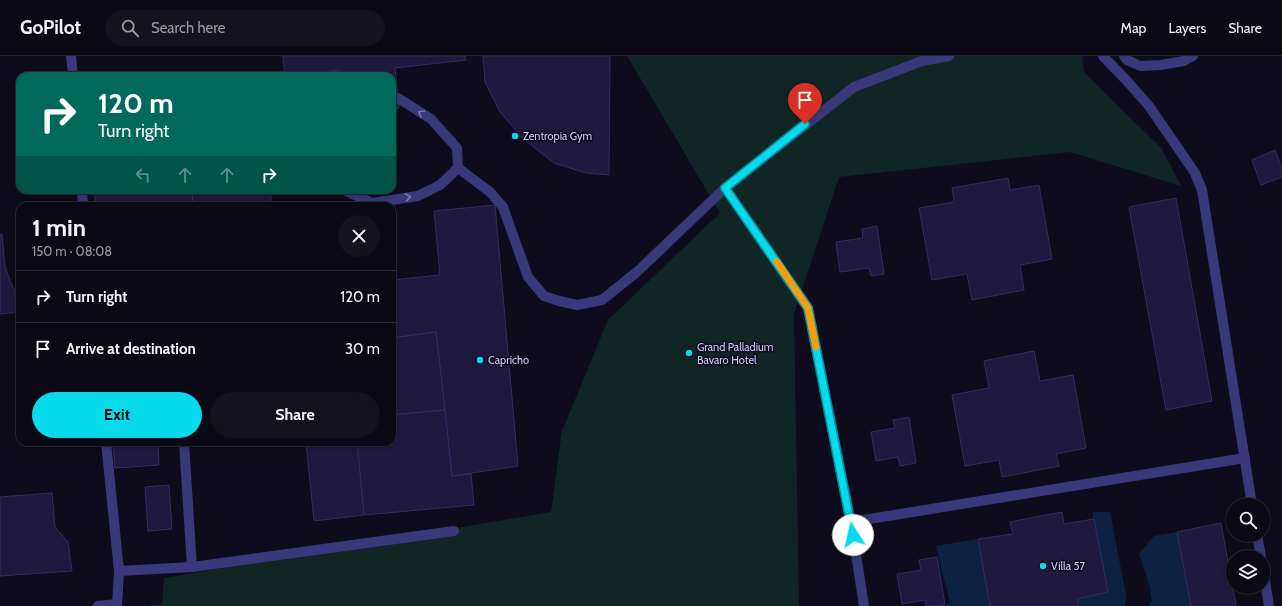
<!DOCTYPE html>
<meta charset="utf-8">
<style>
body{margin:0;font-family:Cabin,sans-serif;background:#13121e;color:#f1f3f6;height:100vh;display:flex;flex-direction:column;font-size:15px;white-space:nowrap}
*{box-sizing:border-box;margin:0}
p{font-size:13px;color:#999aa0}
.icon{flex:none;width:22px;height:22px;fill:none;stroke:currentColor;stroke-width:2;stroke-linecap:round;stroke-linejoin:round}
.map{position:relative;flex:1;overflow:hidden}
.drawer{position:absolute;left:16px;top:146px;width:380px;height:244px;display:flex;flex-direction:column;background:#0a0915;border-radius:12px;box-shadow:0 2px 6px #0003,0 0 0 1px #2a2a34}
.drawer>*{flex:none}
.banner{position:absolute;left:16px;top:16px;width:380px;height:122px;border-radius:12px;box-shadow:0 2px 6px #0003,0 0 0 1px #2a2a34;background:#00695c;color:#fff;overflow:hidden}
.fabs{position:absolute;left:1226px;top:442px;display:grid;gap:8px}
.fabs a{display:grid;place-items:center;width:44px;height:44px;border-radius:50%;background:#0a0915;box-shadow:0 2px 6px #0003,0 0 0 1px #2a2a34;font-size:20px}
.pin{position:absolute;display:grid;place-items:center;width:34px;height:34px;color:#fff;margin:-41px -17px;border-radius:50% 50% 50% 0;rotate:-45deg;box-shadow:0 0 4px #0007}
.pin .icon{rotate:45deg}
.me{position:absolute;width:44px;margin:-22px;rotate:350deg;stroke-linejoin:round;filter:drop-shadow(0 0 3px #0008)}
.turn{display:flex;align-items:center;gap:14px;height:84px;padding:0 16px;font-size:18px}
.turn .icon{width:52px;height:52px;stroke-width:2.5}
.turn b{display:block;font-size:28px;line-height:34px}
.lanes{display:flex;align-items:center;height:38px;padding:0 16px;background:#0003;justify-content:center;gap:20px;direction:ltr}
.lanes .off{opacity:.35}
.round{display:grid;place-items:center;flex:none;width:42px;height:42px;border-radius:21px;background:#13121e}
.overview{display:flex;align-items:center;justify-content:space-between;height:68px;padding:0 16px}
h1{font-size:24px;font-weight:800;line-height:30px}
.primary-button{display:flex;gap:8px;margin-top:auto;padding:8px 16px}
.primary-button a{flex:1;height:46px;border-radius:24px;background:#07daeb;color:#111;font-size:16px;font-weight:800;line-height:46px;text-align:center}
.primary-button a+a{background:#13121e;color:#f1f3f6}
ul{padding:0;list-style:none}
li{display:flex;align-items:center;gap:12px;height:52px;padding:0 16px;border-top:1px solid #2a2a34}
li div{flex:1}
li b{display:block;font-size:15px}
li em{font-style:normal}
header{display:flex;align-items:center;gap:24px;box-sizing:border-box;height:56px;padding:0 20px;background:#0a0915;border-bottom:1px solid #2a2a34}
header strong{font-size:19px}
nav{display:flex;gap:22px;margin-inline-start:auto;font-size:14px}
.search{width:280px;height:36px;background:#13121e;display:flex;align-items:center;gap:10px;box-sizing:border-box;padding:0 14px;border-radius:22px;color:#999aa0;font-size:15px}
.map>svg:first-child{display:block}
.green{fill:#0f2625}
.water{fill:#0d2240}
.building{fill:#1f193d;stroke:#362b68}
.lines{fill:none;stroke-linecap:round;stroke-linejoin:round}
.minor{stroke:#39387a;stroke-width:10}
.oneway{stroke:#7c79b5}
.route-casing{stroke:#058e99;stroke-width:10}
.route{stroke:#07daeb;stroke-width:7}
.slow{stroke:#f59e0b;stroke-width:7}
.poi-dot{fill:#07daeb;stroke:#0e0c1c;stroke-width:1.5}
.labels{text-anchor:middle;dominant-baseline:central;stroke-width:3;stroke-linejoin:round;paint-order:stroke}
.poi-label{font-size:11px;fill:#cec9fd;stroke:#0e0c1c;text-anchor:start}
</style>
<header>
<strong>GoPilot</strong>
<div class="search"><svg class="icon" aria-label="search" viewBox="0 0 24 24"><circle cx="10" cy="10" r="6"/><path d="M15 15l6 6"/></svg>Search here</div>
<nav><a>Map</a><a>Layers</a><a>Share</a></nav>
</header>
<div class="map">
<svg width="1282" height="550" viewBox="0 0 1282 550">
<rect width="100%" height="100%" fill="#0e0c1c"/>
<path class="green" d="M627,0h455l2,16 78,77 19,37 -111,-34 -231,25 -45,137 5,292h-651l14,-2 2,-26 387,-66 11,-81 46,-111 112,-107z"/>
<g class="water">
<path d="M1092,456h18l16,83 -1,11h-46l-2,-7 31,-7 -14,-73z"/>
<path d="M1177,476l14,74h-43l4,-5 -3,-17 -10,-30 15,-18z"/>
<path d="M978,483l12,67h-47l7,-3 -14,-57z"/>
</g>
<g class="building">
<path d="M283,0h182l1,4 -71,8 4,40 -7,1v-33h-52v-6l-55,6z"/>
<path d="M483,0h127l-1,119 -23,-2 -32,-10 -32,-25 -22,-26 -15,-30z"/>
<path d="M1275,94l7,19v8l-21,8 -9,-25z"/>
<path d="M1008,122l2,12 29,-5 13,74 -32,6 4,25 -52,10 -5,-26 -35,6 -13,-72 35,-6 -2,-14z"/>
<path d="M95,134h97l1,16h-98z"/>
<path d="M192,134h78l2,16h-79z"/>
<path d="M1176,142l36,203 -46,9 -37,-203z"/>
<path d="M495,149l23,261 -66,10 -16,-144 -44,6v-58l48,-5 -6,-64z"/>
<path d="M877,170l7,48 -13,2 -2,-8 -29,4 -4,-30 27,-4 -1,-9z"/>
<path d="M0,178h2l3,34 15,36v8l-20,2z"/>
<path d="M436,276l9,78 -53,5v-77z"/>
<path d="M1034,295l6,30 33,-6 13,73 -30,6 3,12 -57,11 -3,-17 -34,6 -13,-71 37,-7 -5,-27z"/>
<path d="M445,354l7,66 19,-2 3,31 -110,10 -7,-73h35v-27z"/>
<path d="M909,361l7,46 -16,3 -2,-9 -22,4 -5,-29 24,-4 -2,-8z"/>
<path d="M113,386h45l1,23 -44,3z"/>
<path d="M306,386h51l7,73 -50,6z"/>
<path d="M169,429l3,44 -24,2 -3,-44z"/>
<path d="M52,437l3,34 13,15 4,29 -72,5v-79z"/>
<path d="M1062,456l2,12 30,-5 14,73 -31,7 2,7h-89l-12,-67 35,-5 -3,-12z"/>
<path d="M1221,467l15,83h-45l-14,-74z"/>
<path d="M937,501l8,48 -19,1 -1,-6 -23,4 -5,-30 24,-4 -2,-10z"/>
</g>
<g class="lines">
<g class="minor">
<path d="M71,0l2,20"/>
<path d="M1103,0l24,25 22,25 46,67 7,17 50,315"/>
<path d="M1124,0l3,4 13,6 20,-1 24,-4 9,-5"/>
<path d="M458,112l32,24 13,15 25,70 16,19 15,5 18,4 25,-5 36,-29 87,-83 129,-101 68,-26 27,-5"/>
<path d="M725,132l83,120 43,214 13,84"/>
<path d="M82,134l1,16"/>
<path d="M344,134l28,13 46,-7 22,-11 18,-17 -1,-20 -26,-29 -33,-21"/>
<path d="M106,386l13,129 -2,35"/>
<path d="M184,386l8,125"/>
<path d="M851,466l394,-64"/>
<path d="M1257,479l4,22"/>
<path d="M1263,512l6,38"/>
<path d="M119,515l73,-4 262,-36"/>
<path d="M98,550l19,-2"/>
</g>
</g>
<defs><path id="oneway-chevron" d="M-2-3.5L2.5 0L-2 3.5" fill="none" stroke-width="1.6" stroke-linecap="round" stroke-linejoin="round"/></defs>
<g class="oneway">
<use href="#oneway-chevron" transform="translate(421 57) rotate(-149)"/>
<use href="#oneway-chevron" transform="translate(408 141) rotate(-9)"/>
</g>
<g class="lines">
<defs>
<path id="route" d="M805,68l-80,64 83,120 45,227"/>
</defs>
<use href="#route" class="route-casing"/>
<use href="#route" class="route"/>
<path class="slow" d="M777,206l31,46 8,39"/>
</g>
<g class="poi-dot">
<circle cx="515" cy="80" r="4"/>
<circle cx="689" cy="297" r="4"/>
<circle cx="480" cy="304" r="4"/>
<circle cx="1043" cy="510" r="4"/>
</g>
<g class="labels">
<g class="poi-label">
<text x="523" y="80">Zentropia Gym</text>
<text x="697" y="291">Grand Palladium<tspan x="697" dy="13">Bavaro Hotel</tspan></text>
<text x="488" y="304">Capricho</text>
<text x="1051" y="510">Villa 57</text>
</g>
</g>
</svg>
<div class="fabs">
<a><svg class="icon" aria-label="search" viewBox="0 0 24 24"><circle cx="10" cy="10" r="6"/><path d="M15 15l6 6"/></svg></a>
<a><svg class="icon" aria-label="layers" viewBox="0 0 24 24"><path d="M12 4l9 5-9 5-9-5zM3 14l9 5 9-5"/></svg></a>
</div>
<div class="pin" style="left:805px;top:68px;background:#d93025"><svg class="icon" aria-label="arrive" viewBox="0 0 24 24"><path d="M6 21V4h12l-3 4 3 4H6"/></svg></div>
<svg class="me" style="left:853px;top:479px" viewBox="-20 -20 40 40"><circle r="19" fill="#fff"/><path d="M0-13L10 11 0 6-10 11z" fill="#07daeb"/></svg>
<div class="banner">
<div class="turn"><svg class="icon" aria-label="right" viewBox="0 0 24 24"><path d="M7 20v-9h11M14 6l5 5-5 5"/></svg><div><b>120 m</b>Turn right</div></div>
<div class="lanes"><svg class="icon off" aria-label="left" viewBox="0 0 24 24"><path d="M17 20v-9H6M10 6l-5 5 5 5"/></svg><svg class="icon off" aria-label="ahead" viewBox="0 0 24 24"><path d="M12 20V5M6 11l6-6 6 6"/></svg><svg class="icon off" aria-label="ahead" viewBox="0 0 24 24"><path d="M12 20V5M6 11l6-6 6 6"/></svg><svg class="icon" aria-label="right" viewBox="0 0 24 24"><path d="M7 20v-9h11M14 6l5 5-5 5"/></svg></div>
</div>
<section class="drawer">
<div class="overview"><div><h1>1 min</h1><p>150 m · 08:08</p></div><a class="round"><svg class="icon" aria-label="close" viewBox="0 0 24 24"><path d="M6 6l12 12M18 6L6 18"/></svg></a></div>
<ul>
<li><svg class="icon" aria-label="right" viewBox="0 0 24 24"><path d="M7 20v-9h11M14 6l5 5-5 5"/></svg><div><b>Turn right</b></div><em>120 m</em></li>
<li><svg class="icon" aria-label="arrive" viewBox="0 0 24 24"><path d="M6 21V4h12l-3 4 3 4H6"/></svg><div><b>Arrive at destination</b></div><em>30 m</em></li>
</ul>
<div class="primary-button"><a>Exit</a><a>Share</a></div>
</section>
</div>
